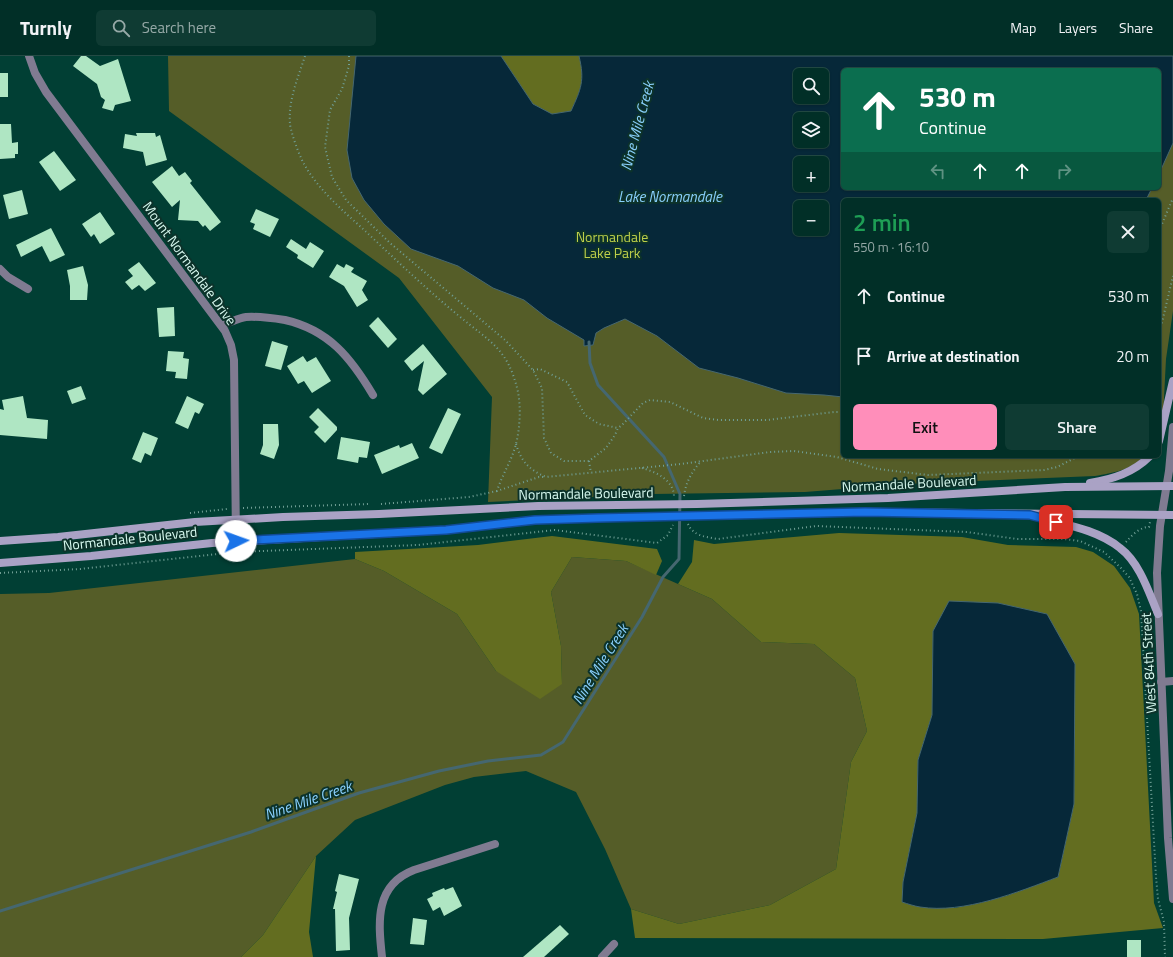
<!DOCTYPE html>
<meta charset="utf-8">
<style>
body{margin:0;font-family:"Titillium Web",sans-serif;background:#0f3b33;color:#f1f3f6;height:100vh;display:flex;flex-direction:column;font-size:15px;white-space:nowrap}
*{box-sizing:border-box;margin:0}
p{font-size:13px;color:#96a9a7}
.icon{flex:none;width:22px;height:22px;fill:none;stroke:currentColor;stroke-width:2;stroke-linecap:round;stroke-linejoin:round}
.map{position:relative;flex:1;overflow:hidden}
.panel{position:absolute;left:841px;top:142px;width:320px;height:260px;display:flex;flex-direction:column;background:#012f27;border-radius:6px;box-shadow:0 1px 3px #0004,0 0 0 1px #234a44}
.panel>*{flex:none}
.banner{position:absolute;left:841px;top:12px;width:320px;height:122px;border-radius:6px;box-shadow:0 1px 3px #0004,0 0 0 1px #234a44;background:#0b6e4f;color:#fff;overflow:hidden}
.tools{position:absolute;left:793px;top:12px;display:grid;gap:8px}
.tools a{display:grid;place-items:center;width:36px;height:36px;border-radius:6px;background:#012f27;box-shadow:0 1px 3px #0004,0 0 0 1px #234a44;font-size:20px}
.pin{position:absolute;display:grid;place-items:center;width:34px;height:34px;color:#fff;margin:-17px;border-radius:8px;box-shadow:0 2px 6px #0006}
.me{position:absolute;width:44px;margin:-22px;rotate:87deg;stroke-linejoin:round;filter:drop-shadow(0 0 3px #0008)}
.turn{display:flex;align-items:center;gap:14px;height:84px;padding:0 12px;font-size:18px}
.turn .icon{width:52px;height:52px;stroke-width:2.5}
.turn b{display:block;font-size:28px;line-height:34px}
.lanes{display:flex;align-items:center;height:38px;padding:0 12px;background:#0003;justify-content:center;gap:20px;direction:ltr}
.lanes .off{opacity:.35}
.round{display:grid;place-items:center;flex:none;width:42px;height:42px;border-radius:6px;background:#0f3b33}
.overview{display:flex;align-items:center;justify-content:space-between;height:68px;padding:0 12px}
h1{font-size:24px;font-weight:600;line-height:30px;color:#1e9e55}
.action{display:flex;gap:8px;margin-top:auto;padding:8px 12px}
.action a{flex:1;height:46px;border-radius:6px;background:#ff8eba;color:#111;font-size:16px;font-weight:600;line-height:46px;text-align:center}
.action a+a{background:#0f3b33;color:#f1f3f6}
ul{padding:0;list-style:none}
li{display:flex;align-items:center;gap:12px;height:60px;padding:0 12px}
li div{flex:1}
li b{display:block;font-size:15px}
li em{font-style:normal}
header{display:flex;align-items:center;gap:24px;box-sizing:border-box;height:56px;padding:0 20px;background:#012f27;border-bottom:1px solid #234a44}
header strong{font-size:19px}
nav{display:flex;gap:22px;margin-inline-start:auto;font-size:14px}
.search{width:280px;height:36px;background:#0f3b33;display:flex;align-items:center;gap:10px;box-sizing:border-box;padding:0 14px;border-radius:6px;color:#96a9a7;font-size:15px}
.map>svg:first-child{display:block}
.green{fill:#555d28;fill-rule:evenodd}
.forest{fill:#636d20;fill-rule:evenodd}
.water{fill:#062839;stroke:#456770;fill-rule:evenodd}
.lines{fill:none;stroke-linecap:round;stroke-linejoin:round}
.stream{stroke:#456770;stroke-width:3}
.building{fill:#afe6c3}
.path{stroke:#709f95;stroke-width:2;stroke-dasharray:1 3;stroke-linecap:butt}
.minor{stroke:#807b91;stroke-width:8}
.tertiary{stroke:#807b91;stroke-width:8}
.secondary{stroke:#aaa2c5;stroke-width:8}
.route-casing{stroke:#114b97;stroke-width:10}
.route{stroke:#1a73e8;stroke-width:7}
.labels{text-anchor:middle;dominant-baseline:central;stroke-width:4;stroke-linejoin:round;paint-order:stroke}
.park-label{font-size:14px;fill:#bdcf4a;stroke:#0c322a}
.street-label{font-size:14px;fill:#d8faf0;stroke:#0c322a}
.water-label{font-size:15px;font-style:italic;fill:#89cffb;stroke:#0c322a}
</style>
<header>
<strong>Turnly</strong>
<div class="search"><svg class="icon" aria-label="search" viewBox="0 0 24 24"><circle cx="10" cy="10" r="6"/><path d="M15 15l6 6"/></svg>Search here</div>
<nav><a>Map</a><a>Layers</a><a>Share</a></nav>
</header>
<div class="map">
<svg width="1173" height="901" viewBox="0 0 1173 901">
<rect width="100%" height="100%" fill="#013f34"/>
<g class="green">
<path d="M168,0h1005v255l-7,48 -3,58 -4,16v-233h-316v256h301c-13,14 -31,17 -49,20l-190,8 -100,8 -153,2 -164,8 4,-105 -93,-119 -230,-167zM843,14h316v118h-316zM800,19h22v22h-22zM800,63h22v22h-22zM800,107h22v22h-22zM800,151h22v22h-22z"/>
<path d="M572,501l54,4 86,38 49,43 53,2 41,34 12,53 -16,31 -15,107 -66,36 -91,19 -48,-15 -26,-60 -29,-57 -50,-21 -52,6 -29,8 -90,35 -39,36 -53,79 -22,22h-241v-363l49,-1 306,-34 29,12 73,43 39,57 66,13 -1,-38 -10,-54z"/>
</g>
<g class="forest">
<path d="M501,0h78c6,25 2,33 -8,55l-19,3 -19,-10z"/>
<path d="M839,477l123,4 46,8 68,2 17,5 21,14 16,22 9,26 15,289 9,25 -120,11 -408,-1 -4,-29 48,15 91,-19 66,-36 15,-107 16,-31 -12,-53 -41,-34 -53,-2 -49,-43 -34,-15 14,-22 2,-22 20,4zM933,575l142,93 -1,80 -16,73 -52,19 -51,12 -53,-6 1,-20 14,-69 1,-53 14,-45z"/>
<path d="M552,480l105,13 5,12 -6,14 -30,-14 -54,-4 -21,35 10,54 1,38 -22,15 -44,-28 -39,-57 -73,-43 -29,-12v-7l123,-7z"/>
<path d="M316,800l-7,76 4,25h-72l22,-22z"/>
</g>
<g class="water">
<path d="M356,0h145l32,48 19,10 19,-3c10,-22 14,-30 8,-55h594v87l-14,31v-104h-316v118h309l-6,12h-303v197l-19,-2 -38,-2 -48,-15 -39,-10 -42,-32 -32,-17 -21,9 -8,5 -3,12 -9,1v-6l-37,-22 -23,-18 -31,-12 -35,-22 -47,-17 -27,-25 -20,-24 -12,-22 -5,-28zM800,19h22v22h-22zM800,63h22v22h-22zM800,107h22v22h-22zM800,151h22v22h-22z"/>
<path d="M949,545l49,2 49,11 28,50 -1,140 -16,73c-40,15 -94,37 -138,30 -6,-1 -12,-3 -18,-5l1,-20 14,-69 1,-53 14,-45 1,-84z"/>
</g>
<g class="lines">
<path class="stream" d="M0,855l251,-79 108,-39 80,-22 49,-10 53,-6 22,-13 79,-125 21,-40 16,-18 1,-65 -16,-37 -66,-72 -8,-22 -1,-21"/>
</g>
<g class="building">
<path d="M81,0h5l14,10 18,-7 13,42 -16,4 -2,6 -11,-3 3,-8 -4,-3 -4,-13 -24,-18z"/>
<rect x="0" y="17" width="8" height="24"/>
<path d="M0,68h11l1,19 6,-1v12h-3v4l-15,1z"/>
<path d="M136,77h19l1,4 4,-2 7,25 -21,6 -3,-14 -20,-4 2,-14 12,2z"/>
<path d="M54,95l22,29 -16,11 -21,-29z"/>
<path d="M172,110l7,10 6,-4 7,9 -2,2 31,39 -11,9 -5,-6 -2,2 -5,-6 -20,-1 2,-20 -8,7 -20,-25z"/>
<path d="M22,134l6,24 -19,5 -6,-24z"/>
<path d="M256,153l23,10 -9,18 -17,-8 2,-5 -5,-2z"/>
<path d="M100,156l15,22 -15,10 -6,-10 -3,3 -9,-13z"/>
<path d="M51,172l14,27 -15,7 -8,-16 -21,11 -5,-12z"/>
<path d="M291,183l15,10 4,-7 14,9 -11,17 -16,-10 1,-3 -12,-8z"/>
<path d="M139,206l17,21 -11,8 -6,-6 -7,5 -7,-8 8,-6 -5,-6z"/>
<path d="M337,208l7,4 2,-4 8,4 -3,4 16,9 -5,9 6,10 -11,7 -13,-21 -15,-9z"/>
<path d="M83,210l5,19 -1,15h-17v-14l-3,-16z"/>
<path d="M174,251l1,29 -16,1 -2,-29z"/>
<path d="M378,261l19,22 -9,9 -19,-22z"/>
<path d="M272,285l16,5 -7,24 -16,-4z"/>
<path d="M423,288l24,30 -24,21 -5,-5 6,-29 -12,10 -8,-10z"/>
<path d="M168,295l16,1 -1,6 6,1 -2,20 -12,-1 1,-6 -10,-1z"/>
<path d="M303,300l4,6 9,-5 15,24 -19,12 -8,-12 -6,3 -11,-18z"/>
<path d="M81,330l5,13 -14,5 -5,-13z"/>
<path d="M23,340l4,22 21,2 -1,19 -47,-4v-26l4,1 -2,-10z"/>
<path d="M187,340l17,8 -5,10 -4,-2 -7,17 -13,-6z"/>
<path d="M318,352l19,19v3l-12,13 -11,-11 5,-5 -10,-10z"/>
<path d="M448,352l13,6 -19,40 -13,-6z"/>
<path d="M263,368h15l1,21 -5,14 -14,-5 3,-9z"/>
<path d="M143,376l15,6 -7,18 -6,-3 -4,10 -9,-4z"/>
<path d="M341,381l29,5 -3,16 -8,-1 -1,6 -21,-4z"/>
<path d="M412,387l7,15 -37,16 -8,-19 25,-10 1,3z"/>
<path d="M339,818l20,5 -10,39 1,32 -14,1 -1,-42h-2l4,-17 -2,-1z"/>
<path d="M453,831l9,19 -18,10 -4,-9 -7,4 -6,-12 6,-3 -1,-3 12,-5 1,2z"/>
<path d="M413,862l14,2 -3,25 -14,-1z"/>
<path d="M560,869l9,9 -25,23h-21z"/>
<rect x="1127" y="884" width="14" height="17"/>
</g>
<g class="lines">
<g class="path">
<path d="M305,0c-7,22 -17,44 -15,68 1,9 9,31 14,40 14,25 37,45 58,64 32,30 63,60 97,88 31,26 49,32 59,76 3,16 2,36 -2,52 -4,16 -14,31 -19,47l42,-14h6"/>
<path d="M349,0v10l-7,23 -12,21 -5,37 7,30 14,23 44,43 115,97 28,30 9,18 2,50 7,15 13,8h25l17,-13 9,-13 3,-7 4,-3 21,-22 7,-3 20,2 33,16 15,2h49l67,-8h9"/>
<path d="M1159,175l14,-33"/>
<path d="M1159,279l14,-59"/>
<path d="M533,314l7,-1 27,13 18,33 14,9 19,4"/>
<path d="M516,388c5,17 13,26 30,33l135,-13 89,-12 24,-1 43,6 41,12 50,6 116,-5 13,-3 22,-11"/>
<path d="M589,405l2,12"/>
<path d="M642,412c14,4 32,12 32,29"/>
<path d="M684,440c2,-15 8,-24 17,-35"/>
<path d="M381,448l88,-7 28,-6"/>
<path d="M243,452l126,-4"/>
<path d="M190,457l37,-4"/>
<path d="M688,468c5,12 18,13 30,15l98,-13 151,6 50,7h47l16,2 24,11 17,16 8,9 8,17 4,17 15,266 2,22 6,23 1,35"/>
<path d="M1126,486c6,-7 14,-15 23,-15l1,-5"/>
<path d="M0,517l80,-4 156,-17 182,-7 137,-15 102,13 11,-8 5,-10"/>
</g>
<g class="minor">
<path d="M29,0l6,17 11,19 179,239 6,14 3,15 2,181"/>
<path d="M0,213l8,8 20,12"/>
<path d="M222,269c8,-2 16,-7 24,-8 13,-1 26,1 39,3 44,10 66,38 88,75"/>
<path d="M382,901c-4,-36 -7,-72 32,-87l81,-26"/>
<path d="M602,901l12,-13"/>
</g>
<g class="tertiary">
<path d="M1173,371l-4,44 -9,55 -3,47 11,265 5,61"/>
<path d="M1161,626l12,-1"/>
</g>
<g class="secondary">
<path d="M1159,385l14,-60"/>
<path d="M1090,427c23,-4 43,-10 60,-27"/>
<path d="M1040,462c27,7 58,12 80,30 20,15 29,45 38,66"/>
<path d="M0,485l58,-4 137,-15 88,-5 96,-3 159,-8 159,-2 191,-6 177,-11 108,-1"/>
<path d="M0,507l91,-7 121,-13 234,-13 89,-10 63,-2 267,-6 308,3"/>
</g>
</g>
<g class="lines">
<defs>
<path id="route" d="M236,485l210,-11 89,-10 63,-2 267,-6 165,3 26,7"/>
</defs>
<use href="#route" class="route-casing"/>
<use href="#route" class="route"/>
</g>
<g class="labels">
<g class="park-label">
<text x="612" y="180">Normandale<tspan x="612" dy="16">Lake Park</tspan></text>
</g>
<g class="street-label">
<text transform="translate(190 207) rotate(54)">Mount Normandale Drive</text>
<text transform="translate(909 427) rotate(-3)">Normandale Boulevard</text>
<text transform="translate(586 437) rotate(-1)">Normandale Boulevard</text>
<text transform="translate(130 482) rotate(-6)">Normandale Boulevard</text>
<text transform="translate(1148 607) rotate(-93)">West 84th Street</text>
</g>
<g class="water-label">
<text transform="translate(637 70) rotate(-75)">Nine Mile Creek</text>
<text x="670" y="140">Lake Normandale</text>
<text transform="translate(600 608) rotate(-58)">Nine Mile Creek</text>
<text transform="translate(308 744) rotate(-19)">Nine Mile Creek</text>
</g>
</g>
</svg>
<div class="tools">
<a><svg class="icon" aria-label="search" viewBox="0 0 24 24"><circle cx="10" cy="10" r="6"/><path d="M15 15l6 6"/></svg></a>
<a><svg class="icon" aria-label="layers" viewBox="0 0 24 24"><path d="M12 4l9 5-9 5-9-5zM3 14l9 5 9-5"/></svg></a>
<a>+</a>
<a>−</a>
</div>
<div class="pin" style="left:1056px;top:466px;background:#d93025"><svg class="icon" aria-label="arrive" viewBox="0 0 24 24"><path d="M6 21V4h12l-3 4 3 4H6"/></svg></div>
<svg class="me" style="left:236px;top:485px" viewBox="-20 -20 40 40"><circle r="19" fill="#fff"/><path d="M0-13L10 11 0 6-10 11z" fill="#1a73e8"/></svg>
<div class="banner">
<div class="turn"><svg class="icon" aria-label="ahead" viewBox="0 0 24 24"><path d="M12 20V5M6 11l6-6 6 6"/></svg><div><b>530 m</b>Continue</div></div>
<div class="lanes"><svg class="icon off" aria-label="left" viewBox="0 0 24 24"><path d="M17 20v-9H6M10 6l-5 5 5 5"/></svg><svg class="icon" aria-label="ahead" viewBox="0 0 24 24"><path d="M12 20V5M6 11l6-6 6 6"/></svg><svg class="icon" aria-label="ahead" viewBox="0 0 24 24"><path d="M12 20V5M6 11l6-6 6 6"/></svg><svg class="icon off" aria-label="right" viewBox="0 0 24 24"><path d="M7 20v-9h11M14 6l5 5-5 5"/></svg></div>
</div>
<section class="panel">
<div class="overview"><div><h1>2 min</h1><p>550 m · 16:10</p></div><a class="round"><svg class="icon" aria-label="close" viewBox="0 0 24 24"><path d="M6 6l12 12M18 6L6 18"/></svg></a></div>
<ul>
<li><svg class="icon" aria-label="ahead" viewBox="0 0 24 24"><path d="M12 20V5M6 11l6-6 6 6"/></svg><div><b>Continue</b></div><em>530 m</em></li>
<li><svg class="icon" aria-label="arrive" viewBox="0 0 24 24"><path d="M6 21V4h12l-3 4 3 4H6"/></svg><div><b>Arrive at destination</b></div><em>20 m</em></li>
</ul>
<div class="action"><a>Exit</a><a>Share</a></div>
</section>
</div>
